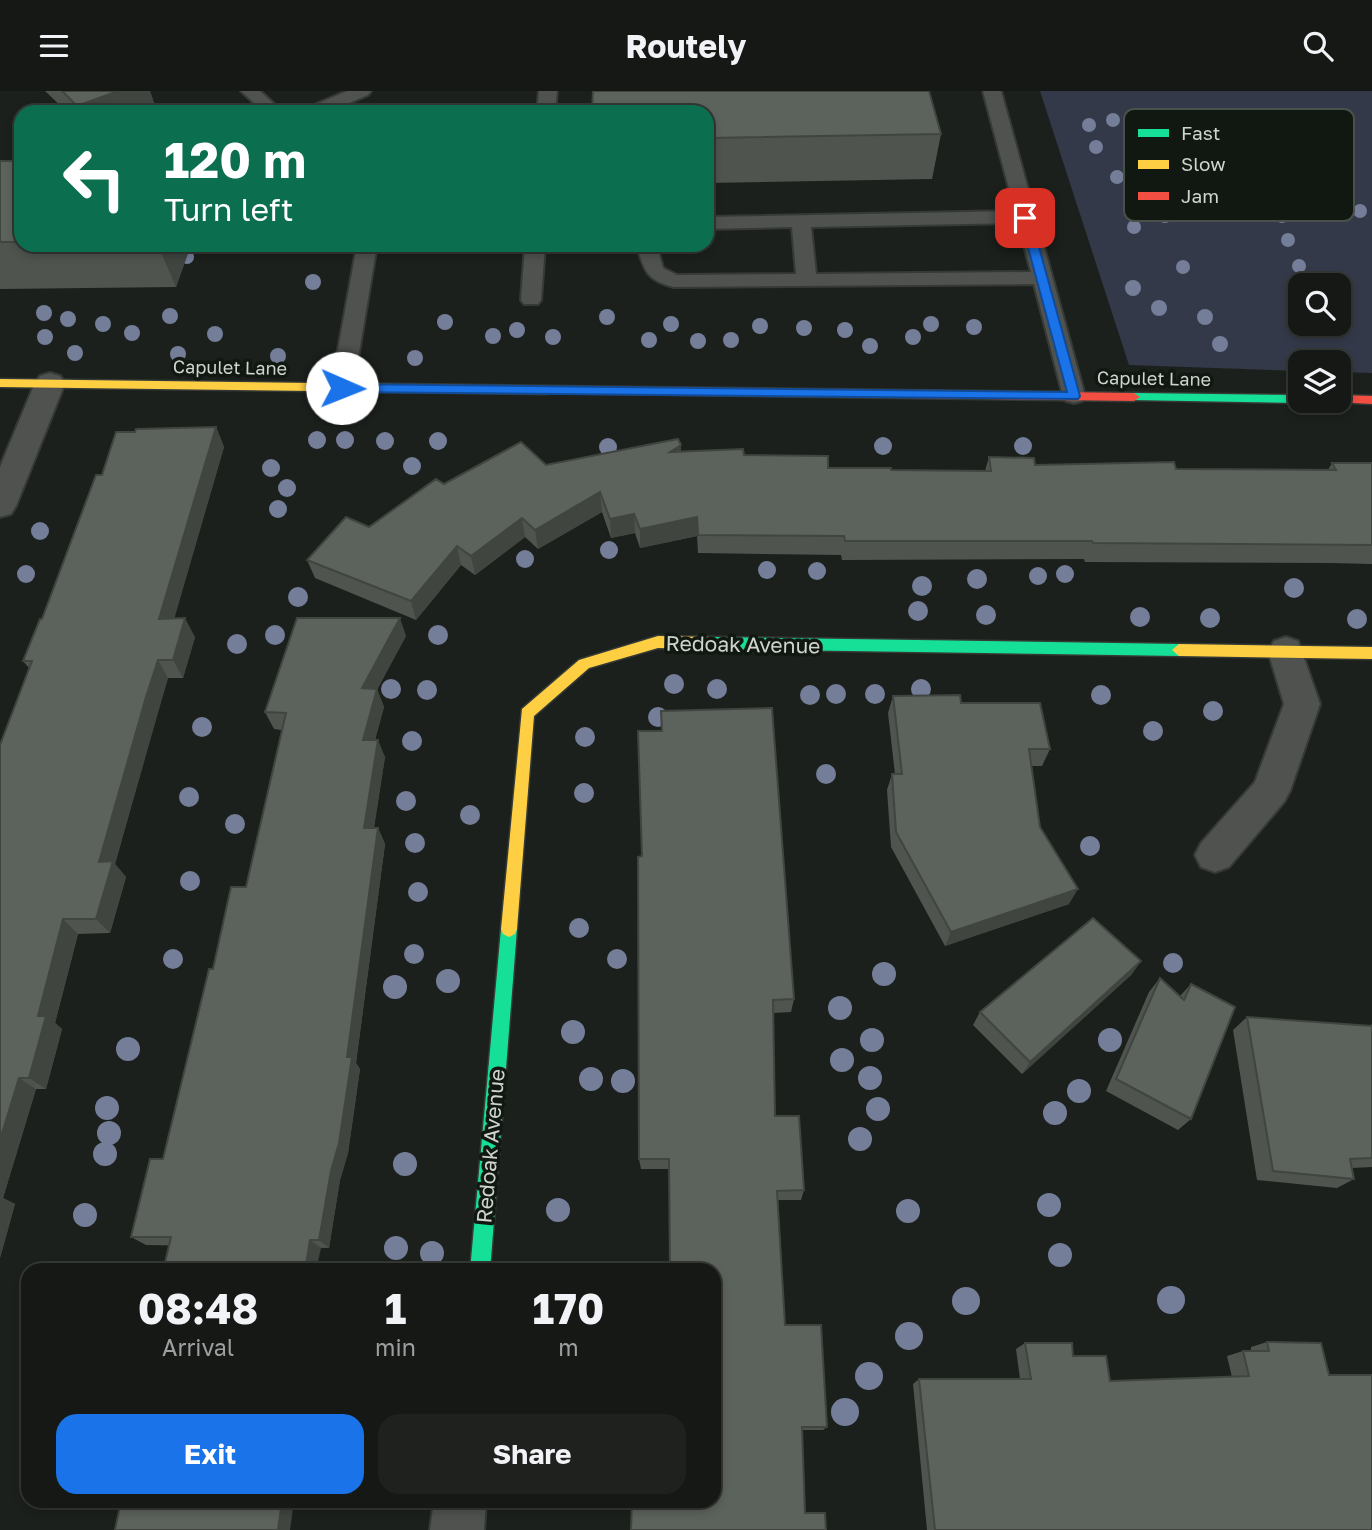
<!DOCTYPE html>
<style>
body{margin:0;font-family:"Golos Text",sans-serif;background:#1e211e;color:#f1f3f6;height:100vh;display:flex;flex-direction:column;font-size:26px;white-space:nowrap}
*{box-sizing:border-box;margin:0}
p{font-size:23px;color:#9da0a0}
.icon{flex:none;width:38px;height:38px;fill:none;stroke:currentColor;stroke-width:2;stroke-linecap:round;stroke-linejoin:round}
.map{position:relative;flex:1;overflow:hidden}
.drawer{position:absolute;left:21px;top:1172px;width:700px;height:245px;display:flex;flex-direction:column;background:#151815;border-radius:21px;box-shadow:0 4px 10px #0003,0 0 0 2px #343734}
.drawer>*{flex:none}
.guide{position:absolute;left:14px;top:14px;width:700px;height:147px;border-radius:21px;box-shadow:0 4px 10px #0003,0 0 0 2px #343734;background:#0b6e4f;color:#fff;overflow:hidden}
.tools{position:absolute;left:1288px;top:182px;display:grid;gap:14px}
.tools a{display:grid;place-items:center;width:63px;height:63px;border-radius:14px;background:#151815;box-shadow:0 4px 10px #0003,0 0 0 2px #343734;font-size:35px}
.pin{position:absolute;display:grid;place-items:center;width:60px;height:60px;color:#fff;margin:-30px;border-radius:14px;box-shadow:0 4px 10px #0006}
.me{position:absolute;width:77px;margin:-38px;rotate:91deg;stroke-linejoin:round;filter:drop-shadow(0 0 5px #0008)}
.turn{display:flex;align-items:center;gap:24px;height:147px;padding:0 35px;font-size:32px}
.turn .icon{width:91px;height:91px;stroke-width:2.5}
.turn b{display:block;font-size:49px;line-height:60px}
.eta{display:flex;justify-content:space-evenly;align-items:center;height:119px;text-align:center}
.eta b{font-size:42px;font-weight:700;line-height:49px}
.action{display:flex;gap:14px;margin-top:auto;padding:14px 35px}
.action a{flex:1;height:80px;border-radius:21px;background:#1a73e8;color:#fff;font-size:28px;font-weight:700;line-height:80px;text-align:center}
.action a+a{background:#1e211e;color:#f1f3f6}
header{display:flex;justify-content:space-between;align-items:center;height:91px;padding:0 35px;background:#151815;font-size:32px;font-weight:700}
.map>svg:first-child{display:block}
.green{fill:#333948;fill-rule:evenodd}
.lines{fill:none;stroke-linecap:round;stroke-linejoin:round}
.lane-casing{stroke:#363a36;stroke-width:4}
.street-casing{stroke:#363a36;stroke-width:4}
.fast-casing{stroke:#363a36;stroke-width:3}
.slow-casing{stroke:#363a36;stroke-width:3}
.jam-casing{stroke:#363a36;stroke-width:3}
.lane{fill:#4f524f;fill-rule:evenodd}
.street{fill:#4f524f;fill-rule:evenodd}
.fast{fill:#16e098;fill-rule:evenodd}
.slow{fill:#ffcf43;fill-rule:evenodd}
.jam{fill:#f24e42;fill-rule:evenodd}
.tree{fill:#747e98}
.wall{fill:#4f544f}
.shaded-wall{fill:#404540}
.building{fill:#5c625c;stroke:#404540;stroke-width:2}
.route{fill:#1a73e8;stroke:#114b97;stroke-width:2}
.labels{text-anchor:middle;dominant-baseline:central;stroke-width:7;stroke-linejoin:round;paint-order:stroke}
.far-street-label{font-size:18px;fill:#cfd4cf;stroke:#111811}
.street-label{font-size:21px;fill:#cfd4cf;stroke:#111811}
.key{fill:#111811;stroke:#4a504a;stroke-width:2}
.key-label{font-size:19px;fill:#cfd4cf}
</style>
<header><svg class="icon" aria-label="menu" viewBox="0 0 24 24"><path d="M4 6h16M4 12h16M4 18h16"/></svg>Routely<svg class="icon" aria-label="search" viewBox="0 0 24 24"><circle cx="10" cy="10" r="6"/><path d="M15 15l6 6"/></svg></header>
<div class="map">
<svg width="1372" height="1439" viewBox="0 0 1372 1439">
<rect width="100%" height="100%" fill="#1c201c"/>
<path class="green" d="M1040,0h332v282l-33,-1v-10h-39v9l-171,-6zM1300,194h39v39h-39z"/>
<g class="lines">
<defs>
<g id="lane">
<path d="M241,0h19l23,21h-19z"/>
<path d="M347,0h24l-3,4 -40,17h-24l3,-4z"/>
<path d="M539,0h18l-2,21h-18z"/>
<path d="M983,0h18l84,305 -3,5 -8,2 -8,-2 -3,-5 -29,-112 -360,3c-25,-6 -29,-14 -36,-37l3,-5h20l-3,5 5,18 14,7 119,-1 -4,-47 -85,2v-12l308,-6zM1018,132l13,49 -215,2 -5,-47z"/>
<path d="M357,154h20l-24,143 -3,5h-16l-3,-5z"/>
<path d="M525,154h20l-4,55 -3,4h-14l-3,-4z"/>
</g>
<g id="street">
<path d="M50,282l10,3 5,7 -49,123 -5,8 -11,3v-50l35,-84 5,-7z"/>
<path d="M1286,546l12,4 22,63 -30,87 -6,11 -55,65 -14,5 -14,-5 -6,-12 6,-12 54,-61 29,-78 -16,-53 6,-10z"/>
<path d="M434,1410h52l-2,29h-54z"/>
</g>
<g id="fast">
<path d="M1134,302l166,2v6h5l-5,2 -170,-3 -2,-3z"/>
<path d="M712,546l467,7 7,6 -7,6 -467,-7 -7,-6z"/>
<path d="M509,830l6,3 2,5 -27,342h-20l31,-342 2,-5z"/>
</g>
<g id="slow">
<path d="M0,288l547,7 6,4 -6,4 -547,-7z"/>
<path d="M658,545l54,1 7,6 -7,6 -54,-1 -69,20 -55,48 -17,213 -2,5 -6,3 -6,-3 -2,-5 21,-220 57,-49z"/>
<path d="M1179,553l193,3v12l-193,-3 -7,-6z"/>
</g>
<g id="jam">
<path d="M547,295l587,7 6,4 -6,4 -591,-8 -2,-3z"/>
<path d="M1339,304l33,1v8l-37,-2 4,-1z"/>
</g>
</defs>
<use href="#lane" class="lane-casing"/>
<use href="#street" class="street-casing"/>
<use href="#fast" class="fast-casing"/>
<use href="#slow" class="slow-casing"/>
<use href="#jam" class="jam-casing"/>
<use href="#lane" class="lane"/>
<use href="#street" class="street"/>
<use href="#fast" class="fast"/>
<use href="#slow" class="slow"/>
<use href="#jam" class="jam"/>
</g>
<g class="tree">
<circle cx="1113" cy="29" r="7"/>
<circle cx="1089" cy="34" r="7"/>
<circle cx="1096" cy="56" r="7"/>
<circle cx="1117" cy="86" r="7"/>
<circle cx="1360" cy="120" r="7"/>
<circle cx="1165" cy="125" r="7"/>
<circle cx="1282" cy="125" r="7"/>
<circle cx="1134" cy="136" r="7"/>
<circle cx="1288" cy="149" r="7"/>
<circle cx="187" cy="166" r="7"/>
<circle cx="1299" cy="175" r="7"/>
<circle cx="1183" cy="176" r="7"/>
<circle cx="313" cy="191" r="8"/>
<circle cx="1133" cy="197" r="8"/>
<circle cx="1159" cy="217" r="8"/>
<circle cx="44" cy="222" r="8"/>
<circle cx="170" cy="225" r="8"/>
<circle cx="607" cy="226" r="8"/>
<circle cx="1205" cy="226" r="8"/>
<circle cx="68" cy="228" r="8"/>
<circle cx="445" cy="231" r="8"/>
<circle cx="103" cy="233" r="8"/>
<circle cx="671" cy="233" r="8"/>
<circle cx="931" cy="233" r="8"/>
<circle cx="760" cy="235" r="8"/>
<circle cx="974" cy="236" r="8"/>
<circle cx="804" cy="237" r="8"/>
<circle cx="517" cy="239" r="8"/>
<circle cx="845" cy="239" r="8"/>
<circle cx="132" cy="242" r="8"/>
<circle cx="215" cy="243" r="8"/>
<circle cx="493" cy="245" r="8"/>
<circle cx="45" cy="246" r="8"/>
<circle cx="553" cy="246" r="8"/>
<circle cx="913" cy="246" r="8"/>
<circle cx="649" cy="249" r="8"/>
<circle cx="731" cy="249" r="8"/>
<circle cx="698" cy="250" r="8"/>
<circle cx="1220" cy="253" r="8"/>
<circle cx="870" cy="255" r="8"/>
<circle cx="75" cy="262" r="8"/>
<circle cx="178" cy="263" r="8"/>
<circle cx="278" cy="265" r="8"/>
<circle cx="415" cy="267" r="8"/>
<circle cx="317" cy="349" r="9"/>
<circle cx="345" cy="349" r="9"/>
<circle cx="385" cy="350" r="9"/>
<circle cx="438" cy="350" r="9"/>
<circle cx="883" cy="355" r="9"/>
<circle cx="1023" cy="355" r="9"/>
<circle cx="608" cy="356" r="9"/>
<circle cx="412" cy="375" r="9"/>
<circle cx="271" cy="377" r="9"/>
<circle cx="287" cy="397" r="9"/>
<circle cx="278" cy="418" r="9"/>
<circle cx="40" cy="440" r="9"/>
<circle cx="609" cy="459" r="9"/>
<circle cx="525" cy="468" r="9"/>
<circle cx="767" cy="479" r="9"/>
<circle cx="817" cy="480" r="9"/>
<circle cx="26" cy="483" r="9"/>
<circle cx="1065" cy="483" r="9"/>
<circle cx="1038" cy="485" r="9"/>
<circle cx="977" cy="488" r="10"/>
<circle cx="922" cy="495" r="10"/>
<circle cx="1294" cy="497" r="10"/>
<circle cx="298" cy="506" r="10"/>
<circle cx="918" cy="520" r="10"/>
<circle cx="986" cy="524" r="10"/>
<circle cx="1140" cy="526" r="10"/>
<circle cx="1210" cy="527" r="10"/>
<circle cx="1357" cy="528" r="10"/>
<circle cx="275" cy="544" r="10"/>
<circle cx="438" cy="544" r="10"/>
<circle cx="237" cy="553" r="10"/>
<circle cx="674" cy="593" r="10"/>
<circle cx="391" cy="598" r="10"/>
<circle cx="717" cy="598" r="10"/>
<circle cx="921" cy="598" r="10"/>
<circle cx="427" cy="599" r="10"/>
<circle cx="836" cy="603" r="10"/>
<circle cx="875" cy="603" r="10"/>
<circle cx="810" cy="604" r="10"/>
<circle cx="1101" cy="604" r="10"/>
<circle cx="1213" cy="620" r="10"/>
<circle cx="658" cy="626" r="10"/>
<circle cx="202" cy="636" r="10"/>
<circle cx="1153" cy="640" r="10"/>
<circle cx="585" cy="646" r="10"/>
<circle cx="412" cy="650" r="10"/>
<circle cx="826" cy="683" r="10"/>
<circle cx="584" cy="702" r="10"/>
<circle cx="189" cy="706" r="10"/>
<circle cx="406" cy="710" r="10"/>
<circle cx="470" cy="724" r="10"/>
<circle cx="235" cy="733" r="10"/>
<circle cx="415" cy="752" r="10"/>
<circle cx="1090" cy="755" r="10"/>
<circle cx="190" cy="790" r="10"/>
<circle cx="418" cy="801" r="10"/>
<circle cx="579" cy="837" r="10"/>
<circle cx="414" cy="863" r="10"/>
<circle cx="173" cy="868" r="10"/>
<circle cx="617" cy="868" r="10"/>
<circle cx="1173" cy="872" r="10"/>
<circle cx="884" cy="883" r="12"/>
<circle cx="448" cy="890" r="12"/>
<circle cx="395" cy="896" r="12"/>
<circle cx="840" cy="917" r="12"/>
<circle cx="573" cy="941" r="12"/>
<circle cx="872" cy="949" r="12"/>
<circle cx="1110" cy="949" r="12"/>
<circle cx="128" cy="958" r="12"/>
<circle cx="842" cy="969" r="12"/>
<circle cx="870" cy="987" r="12"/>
<circle cx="591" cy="988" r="12"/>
<circle cx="623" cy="990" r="12"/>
<circle cx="1079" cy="1000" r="12"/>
<circle cx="107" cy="1017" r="12"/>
<circle cx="878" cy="1018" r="12"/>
<circle cx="1055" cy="1022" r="12"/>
<circle cx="109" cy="1042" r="12"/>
<circle cx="860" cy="1048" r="12"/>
<circle cx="105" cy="1063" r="12"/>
<circle cx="405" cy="1073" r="12"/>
<circle cx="1049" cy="1114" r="12"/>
<circle cx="558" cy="1119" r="12"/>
<circle cx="908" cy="1120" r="12"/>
<circle cx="85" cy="1124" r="12"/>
<circle cx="396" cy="1157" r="12"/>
<circle cx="432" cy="1162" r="12"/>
<circle cx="1060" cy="1164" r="12"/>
<circle cx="1171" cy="1209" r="14"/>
<circle cx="966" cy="1210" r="14"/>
<circle cx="909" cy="1245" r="14"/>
<circle cx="869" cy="1285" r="14"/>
<circle cx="845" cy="1321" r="14"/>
</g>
<g class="wall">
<path d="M45,0h105l5,15 -16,6h-72z"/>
<path d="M707,21l234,22 -9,45 -225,4z"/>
<path d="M0,70h21v84h170l-15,42 -176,2z"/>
<path d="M216,336l8,20 -50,171 21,19 -12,41h-15l-11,36 -42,150 11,13 -16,56 -32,1 -23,89 7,6 -16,60h-10l-33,109 12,6 -15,54 29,-590 -6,-7 19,-42 60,-144 33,-43z"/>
<path d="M681,354v6l63,4 84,13 63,2 94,1 4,-14 46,8 141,4 152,1 4,-7h40v101l-41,-1 -246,-1 -1,-3 -242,1 -1,-5 -143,-2 -1,-17 -57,12 -5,-15 -24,5 -9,-26 -64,37 -13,-12 -50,38 -14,-10 -45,55 -101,-42 -8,-18 62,-33 75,-43 102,-19z"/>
<path d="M406,545l-29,53 7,18 -9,33 10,17 -11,71h4l7,16 -29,219 4,6 -12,84 -8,27 -11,68 -183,-3 -15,-8 32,-78 50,-190 33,-82 36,-157 -8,-1 -9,-17z"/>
<path d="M893,605l68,7 89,46 -8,17h-11l9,61 29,77 -124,42 -54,-99 -4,-57 5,-16h3l-7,-61z"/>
<path d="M661,640l133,268 -3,13 -18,1 2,103 29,74 -3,10h-23l7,125 42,102 -4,3h-21l3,83 21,17 -112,-29 -45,-332h-28l-2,-10 3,-303z"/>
<path d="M1141,870l-10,14 -109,99 -49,-49 7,-13z"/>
<path d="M1160,887l20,18 11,-12v135l-13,11 -72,-39 43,-99z"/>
<path d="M1247,926l123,9 2,-2v143l-20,1 2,11 -17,9 -80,-8 -24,-150z"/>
<path d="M1267,1251l62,33 43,155h-445l-14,-146 6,-5h101l-4,-30 9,-6 48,13 37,25 122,-4 -5,-21 16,-5h8v-4z"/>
</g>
<g class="shaded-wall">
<path d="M118,0h32l5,15 -16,6h-59l-3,-6z"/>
<path d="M158,154h33l-15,42z"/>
<path d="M216,336l8,20 -55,190 -10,-18z"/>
<path d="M681,354v20l-11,-13z"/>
<path d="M600,401l2,20 -64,37 -3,-19z"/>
<path d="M634,423l1,19 -24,5 -1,-19z"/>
<path d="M697,426v19l-57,12v-19z"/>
<path d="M522,427l3,19 -50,38 -4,-19z"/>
<path d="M457,455l4,19 -45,55 -5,-19z"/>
<path d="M185,527l10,19 -12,41 -10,-18z"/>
<path d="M400,527l6,18 -37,69 -7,-17z"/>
<path d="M158,569l10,18 -53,186 11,13 -16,56 -14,-14 3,-57z"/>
<path d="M377,598l7,18 -14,50 -7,-17z"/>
<path d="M378,649l7,17 -14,87 -7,-16z"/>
<path d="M378,737l7,16 -29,219 4,6 -12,84 -8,27 -11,68 -10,-8 28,-183z"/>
<path d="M1078,798l-9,15 -124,42 6,-14z"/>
<path d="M63,828l15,15 -23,89 7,6 -16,60 -17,-11 9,-62z"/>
<path d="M1141,870l-10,14 -109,99 8,-12z"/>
<path d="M19,987l17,11 -33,109 12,6 -15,54v-118z"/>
<path d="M310,1149l11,8 -5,23h-11z"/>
<path d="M282,1410h12l-4,29h-12z"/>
</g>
<g class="building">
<path d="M62,0h56l-41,15z"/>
<path d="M593,0h336l12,43 -234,4v-26h-115z"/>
<rect x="0" y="70" width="21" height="81"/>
<path d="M216,336l-57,192 26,-1 -12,42h-15l-12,37 -47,165 14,-1 -17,58h-33l-25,97h8l-17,62h-10l-19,62v-395l32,-84h-9l17,-42h2l54,-144h6l14,-43h19l1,-3z"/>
<path d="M678,348l3,6 -11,7 73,-3 1,6 84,1v12h63v2l100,1 -2,-14 45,1 1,7 139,-3 2,7 160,1 -4,-7h40v82l-279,-2 -1,-2h-247l-1,-5 -146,-1 -1,-18 -57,12 -6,-15 -24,5 -10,-27 -65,38 -13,-12 -51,38 -14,-10 -46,55 -104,-41 39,-43 23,10 67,-48 8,5 77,-42 25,23z"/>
<path d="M297,527h103l-38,70 15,1 -14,51h15l-14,88h14l-31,229h5l-13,86 -8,28 -12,69h-9l-5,31h-142l8,-34h-40l19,-78h13l46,-190h4l18,-82h15l40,-174 -21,-1z"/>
<path d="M960,604l1,8h79l10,46h-21l11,78 38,62 -127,43 -55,-100 -4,-58h10l-9,-78z"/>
<path d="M772,617l22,291 -21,1 2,116h24l5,74 -27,1 8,134h36l6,102h-25l3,86h20l1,17h-195l1,-29h82v-230h-44l-1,-112h-30l-1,-302 4,-1 -4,-125h24l-1,-20z"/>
<path d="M1093,827l48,43 -111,101 -50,-50z"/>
<path d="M1160,887l24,22 7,-16 44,23 -44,112 -75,-40z"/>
<path d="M1247,926l125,9v132l-22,1 4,20 -81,-8z"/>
<path d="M1267,1251l54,1 8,32h43v155h-437l-16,-151h112l-6,-36h47l1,13h33l4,25 139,-5 -6,-25h26z"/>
<path d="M121,1410h161l-4,29h-163z"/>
</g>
<path class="route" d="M1025,123l6,4 49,178 -2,3 -736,-7 -7,-4 7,-4 725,8 -47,-174z"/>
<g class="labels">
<g class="far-street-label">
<text transform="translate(230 276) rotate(1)">Capulet Lane</text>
<text transform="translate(1154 287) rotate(1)">Capulet Lane</text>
</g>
<g class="street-label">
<text transform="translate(743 553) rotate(1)">Redoak Avenue</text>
<text transform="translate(490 1055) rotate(-85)">Redoak Avenue</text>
</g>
</g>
<rect x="1124" y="18" width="230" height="112" rx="10" class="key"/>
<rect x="1138" y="38" width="31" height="8" fill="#16e098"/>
<rect x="1138" y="69" width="31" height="9" fill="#ffcf43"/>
<rect x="1138" y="101" width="31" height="8" fill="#f24e42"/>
<g class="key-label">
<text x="1181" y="49">Fast</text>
<text x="1181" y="80">Slow</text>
<text x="1181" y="112">Jam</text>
</g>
</svg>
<div class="tools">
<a><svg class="icon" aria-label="search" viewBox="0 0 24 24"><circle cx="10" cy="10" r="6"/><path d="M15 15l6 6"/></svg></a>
<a><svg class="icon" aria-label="layers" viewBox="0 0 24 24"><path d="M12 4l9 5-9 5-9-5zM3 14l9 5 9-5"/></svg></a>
</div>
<div class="pin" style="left:1025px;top:127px;background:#d93025"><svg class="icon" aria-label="arrive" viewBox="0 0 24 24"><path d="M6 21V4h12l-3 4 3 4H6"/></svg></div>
<svg class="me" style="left:342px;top:297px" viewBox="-20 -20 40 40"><circle r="19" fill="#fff"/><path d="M0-13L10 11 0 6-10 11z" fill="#1a73e8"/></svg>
<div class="guide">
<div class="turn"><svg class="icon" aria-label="left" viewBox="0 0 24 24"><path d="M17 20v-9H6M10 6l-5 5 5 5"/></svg><div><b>120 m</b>Turn left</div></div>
</div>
<section class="drawer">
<div class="eta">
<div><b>08:48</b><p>Arrival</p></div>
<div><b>1</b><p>min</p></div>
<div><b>170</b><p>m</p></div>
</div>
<div class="action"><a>Exit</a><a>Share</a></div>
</section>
</div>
